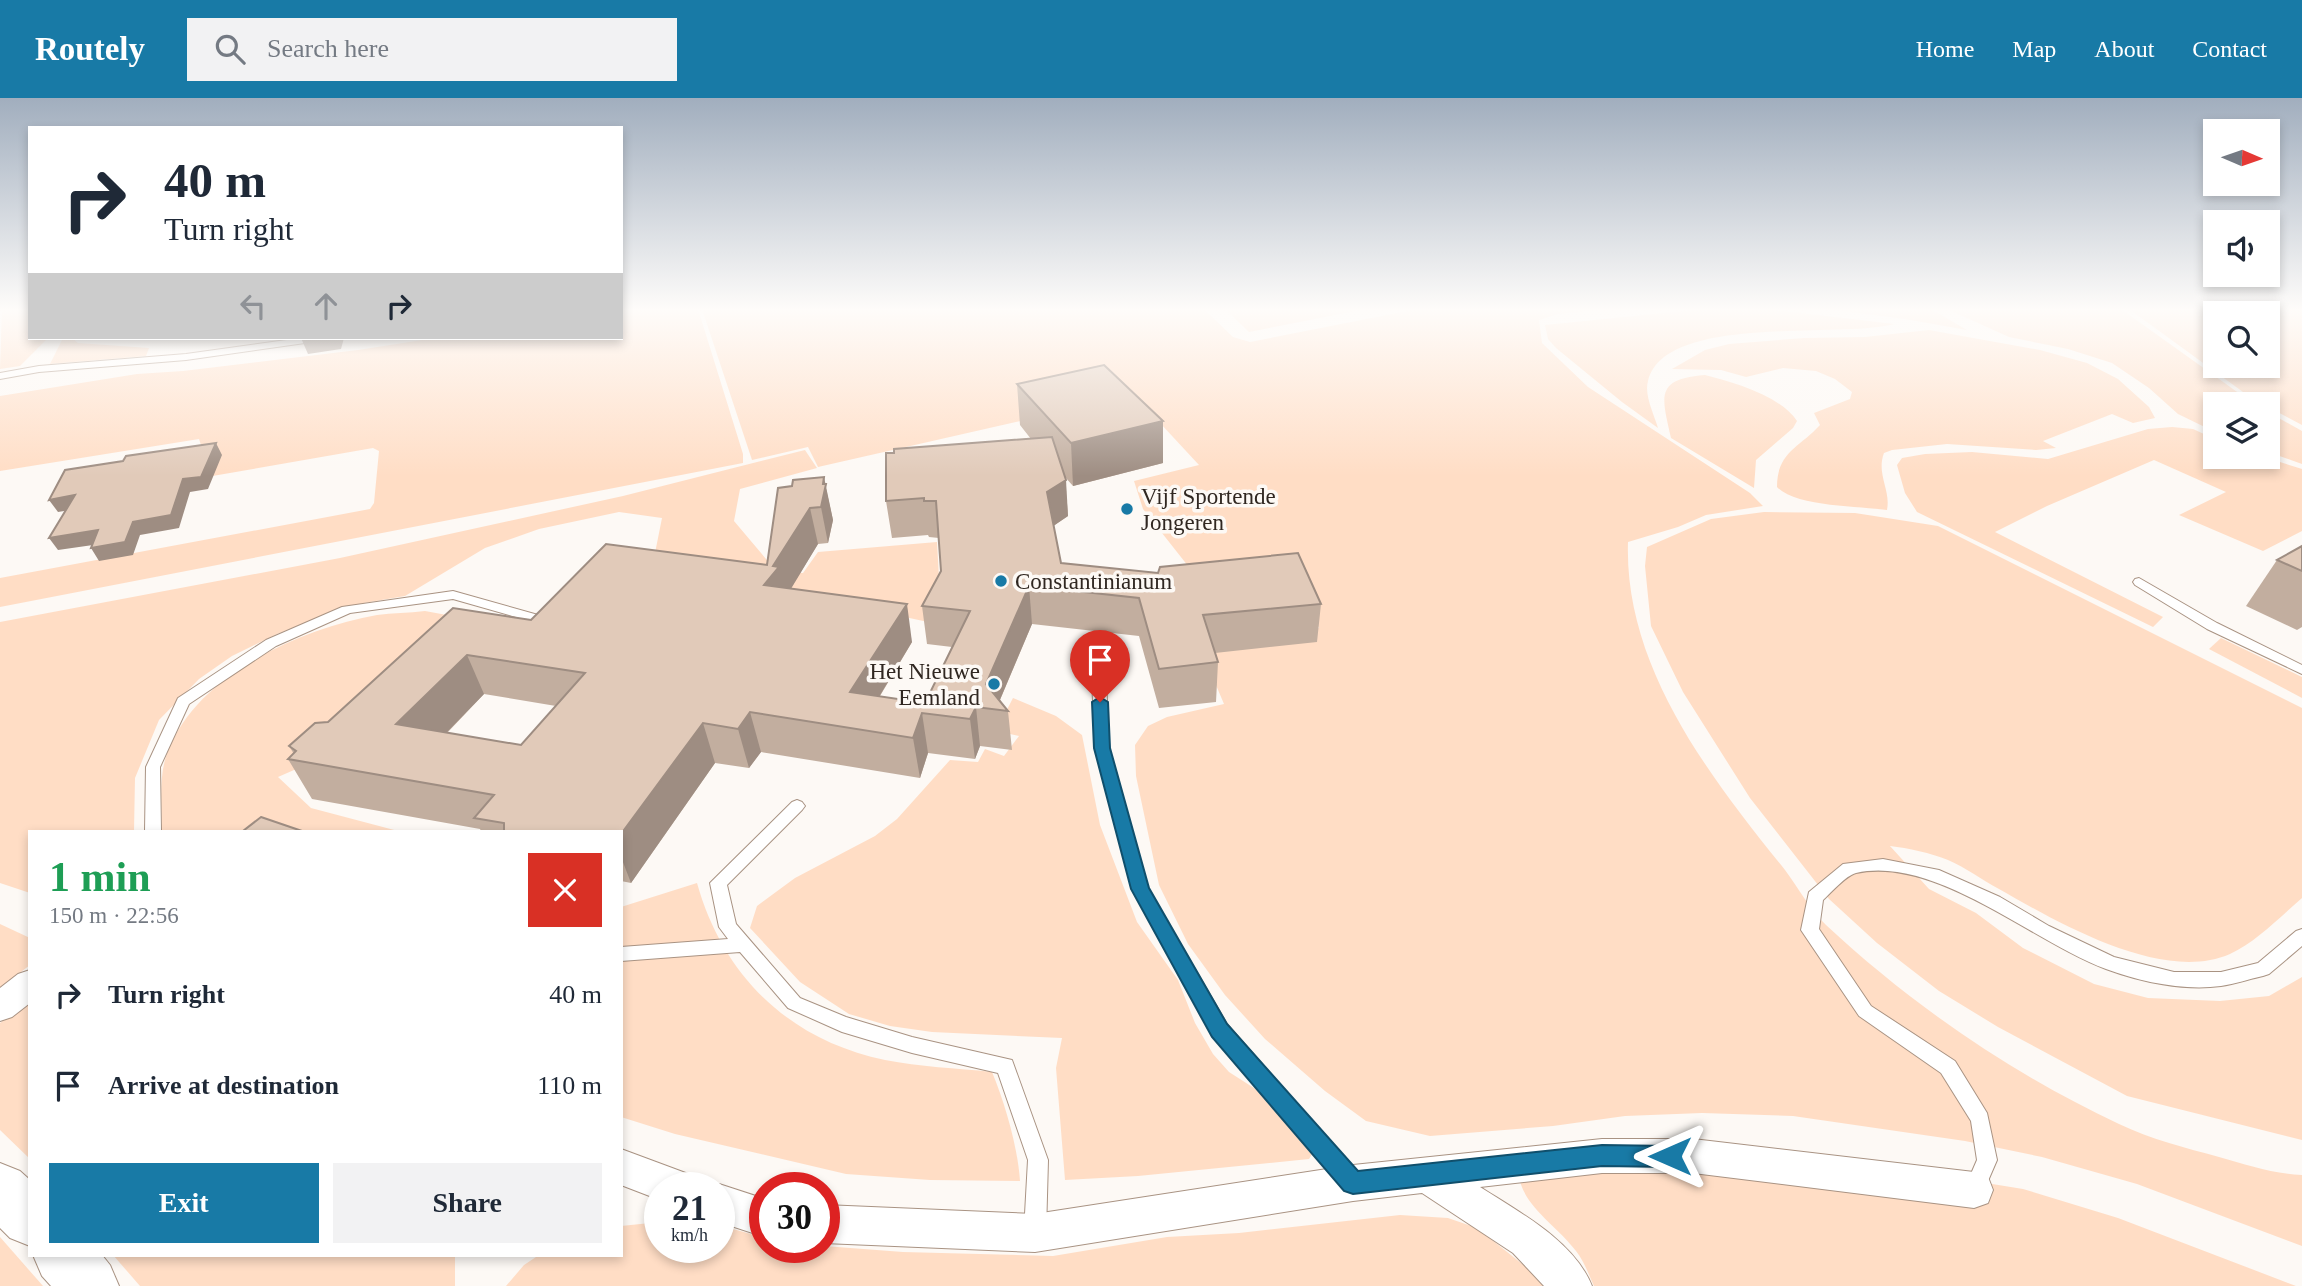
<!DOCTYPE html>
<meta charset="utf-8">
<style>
body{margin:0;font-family:Georgia,serif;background:#f2f2f3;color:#1f2937;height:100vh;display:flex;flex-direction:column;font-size:26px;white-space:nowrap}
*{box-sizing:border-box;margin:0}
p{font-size:23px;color:#747a83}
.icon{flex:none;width:38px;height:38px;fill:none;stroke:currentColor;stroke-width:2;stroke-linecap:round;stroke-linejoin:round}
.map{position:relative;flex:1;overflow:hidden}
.side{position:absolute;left:28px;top:732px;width:595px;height:427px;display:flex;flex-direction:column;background:#fff;border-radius:0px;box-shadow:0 4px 10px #0003}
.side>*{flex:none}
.banner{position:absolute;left:28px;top:28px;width:595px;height:214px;border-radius:0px;box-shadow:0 4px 10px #0003;background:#fff;color:#1f2937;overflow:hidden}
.needle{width:46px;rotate:92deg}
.tools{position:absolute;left:2203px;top:21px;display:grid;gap:14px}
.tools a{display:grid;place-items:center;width:77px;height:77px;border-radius:0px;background:#fff;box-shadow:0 4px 10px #0003;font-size:35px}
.speed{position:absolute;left:644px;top:1074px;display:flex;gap:14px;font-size:35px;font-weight:700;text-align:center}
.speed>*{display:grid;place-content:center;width:91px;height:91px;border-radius:50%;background:#fff;box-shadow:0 4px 10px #0003;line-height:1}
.speed small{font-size:18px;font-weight:400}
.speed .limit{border:10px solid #d22;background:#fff;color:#111}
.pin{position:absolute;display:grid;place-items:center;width:60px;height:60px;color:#fff;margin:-72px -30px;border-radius:50% 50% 50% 0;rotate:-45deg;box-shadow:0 0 7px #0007}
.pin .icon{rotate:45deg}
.me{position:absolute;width:77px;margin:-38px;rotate:270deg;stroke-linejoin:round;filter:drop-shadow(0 0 5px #0008)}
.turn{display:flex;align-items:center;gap:24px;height:147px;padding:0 21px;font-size:32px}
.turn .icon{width:91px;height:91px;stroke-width:2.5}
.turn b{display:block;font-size:49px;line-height:60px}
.lanes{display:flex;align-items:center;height:66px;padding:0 21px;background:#0003;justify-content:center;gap:35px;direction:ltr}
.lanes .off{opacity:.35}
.round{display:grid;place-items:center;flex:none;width:74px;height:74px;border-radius:0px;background:#f2f2f3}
.summary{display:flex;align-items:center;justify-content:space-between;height:119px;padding:0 21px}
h1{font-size:42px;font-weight:600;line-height:52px;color:#1e9e55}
.action{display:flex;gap:14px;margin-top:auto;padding:14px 21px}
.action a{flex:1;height:80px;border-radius:0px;background:#187aa6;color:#fff;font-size:28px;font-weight:600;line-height:80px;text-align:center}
.action a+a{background:#f2f2f3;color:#1f2937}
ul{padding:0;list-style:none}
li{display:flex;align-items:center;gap:21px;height:91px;padding:0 21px}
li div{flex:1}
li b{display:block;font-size:26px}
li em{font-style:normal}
header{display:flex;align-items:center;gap:42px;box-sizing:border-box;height:98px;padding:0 35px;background:#187aa6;color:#fff}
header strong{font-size:33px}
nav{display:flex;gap:38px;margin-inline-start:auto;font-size:24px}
.search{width:490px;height:63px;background:#f2f2f3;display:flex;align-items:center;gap:18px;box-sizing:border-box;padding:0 24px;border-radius:0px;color:#747a83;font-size:26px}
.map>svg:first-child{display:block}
.green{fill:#ffddc5;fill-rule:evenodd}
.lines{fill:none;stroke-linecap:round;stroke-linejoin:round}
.lane-casing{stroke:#a99383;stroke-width:2}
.street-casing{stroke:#a99383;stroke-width:2}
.primary-casing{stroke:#a99383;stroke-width:2}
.lane{fill:#fff;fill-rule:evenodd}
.street{fill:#fff;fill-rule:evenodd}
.primary{fill:#fff;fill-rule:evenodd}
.wall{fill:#c2ae9f;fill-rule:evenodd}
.shaded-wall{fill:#9e8d82}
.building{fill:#e1cab9;stroke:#9e8d82;stroke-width:2;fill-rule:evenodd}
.route{fill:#187aa6;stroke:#104f6c;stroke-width:2}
.poi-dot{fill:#187aa6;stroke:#fdf9f5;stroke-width:2.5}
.labels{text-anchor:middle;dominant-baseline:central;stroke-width:7;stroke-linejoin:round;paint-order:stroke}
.poi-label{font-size:23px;fill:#302721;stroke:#fdf9f5;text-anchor:start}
</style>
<header>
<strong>Routely</strong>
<div class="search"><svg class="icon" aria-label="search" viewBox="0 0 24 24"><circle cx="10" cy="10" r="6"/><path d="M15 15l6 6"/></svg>Search here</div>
<nav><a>Home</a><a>Map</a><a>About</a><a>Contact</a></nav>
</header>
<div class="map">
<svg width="2302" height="1188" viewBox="0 0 2302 1188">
<rect width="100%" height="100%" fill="#fdf9f5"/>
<g class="green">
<path d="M2,211h28v29h18l-28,28 -20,3z"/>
<path d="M626,211h72l45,145v9l-743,144v-29l370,-69 4,-6 5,-52 -6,-3 -178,31 6,-34 -2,-6 -199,32v-75l137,-22 46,-3 175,-21 77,-12h186v-28z"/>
<path d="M702,211h502l29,28 17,5 167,-33h194l-53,5 -19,6 3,23 46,44 162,106 13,13 -57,9 -28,12 -50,15c-4,125 82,235 157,328 13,17 25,40 41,55 86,80 186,149 293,199 31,15 67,24 100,33 28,8 55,17 83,18v71l-165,-62 -95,-27 -77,-16 -172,-25 -91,-3 -77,3 -72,10 -123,10 -64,-15 -41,-30 -60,-52 -40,-44 -37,-51 -29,-59 -23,-109 -1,-31 13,-19 19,-9 57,-13 -25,-59 120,-17 -23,-44 -89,6 -64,-81 -9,-28 65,-16 -65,-70 -316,72 -10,-20 -56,13z"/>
<path d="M1225,211h141l-117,23z"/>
<path d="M1702,211h65l127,15c-55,15 -229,-11 -246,57 -4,14 6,33 10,47l-36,-26 -66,-54 -8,-9 -3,-14z"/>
<path d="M1828,211h103l36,21 -62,-11z"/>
<path d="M1947,211h174l133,95h-38l-1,28 -37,-18 -29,-26 -37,-25 -44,-14 -59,-12z"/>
<path d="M2129,211h173v116l-34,-18v-3l-14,-4zM2216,215h52v53h-52z"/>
<path d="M1929,232l111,20 47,13 31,16 31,28 6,11 -22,5 -21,-9 -69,27 13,7 -20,2 -89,-6 -55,6 -8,3c-8,21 7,37 3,57 -27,-4 -91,-3 -110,-23 0,-35 22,-39 43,-62l-6,-12 36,-14 2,-7 -17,-13 -19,-8 -33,-3 -37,9 -25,-7 -49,-1 33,-19 24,-6 75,-6 61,-1z"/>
<path d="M63,240h9l6,5 71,5 -3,8 -96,8z"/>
<path d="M1705,277c28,7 76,21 92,46l-4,7 -37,32 -2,28 -83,-50c-9,-41 -17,-59 34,-63z"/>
<path d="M2268,314l34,19v33l-34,-12z"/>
<path d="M2172,329l21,2 22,10 1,18h48l38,12v62l-39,20 -84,-36 47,-23 -72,-32 -107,46 -52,26 168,85 -10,10 -236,-115 -12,-19 -8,-28 5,-7 23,-4 47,-2 76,7 100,-30z"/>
<path d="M805,352l12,18 -77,21 -6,32 43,51 26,1 15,-21 119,-10 3,54 -12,26 -121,-26 -152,-43 7,-35 -43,-6 -80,17 -54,19 -80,48 -41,7 -39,12 -48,19 -45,22 -33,23 -40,41 -24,58 -1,53h-104v62l-30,-10v-261l340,-64 283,-62z"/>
<path d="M1764,414l91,1 83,13 364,182v190c-22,19 -46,44 -72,56 -68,30 -173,-32 -231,-65 -17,-9 -34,-22 -51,-29 -17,-7 -40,-12 -58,-14l39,43 47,24 47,35 71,36 54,14 72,3 49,-5 33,-19v163l-175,-44 -129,-69 -59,-36 -62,-48 -48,-44 -79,-101 -67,-106 -32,-66 -6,-60 2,-19 64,-28z"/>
<path d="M425,513l38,7 -153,145 -32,14 33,31 87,23h-236c0,-25 -4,-56 6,-80 30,-77 132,-122 209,-136 15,-2 32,-2 48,-4z"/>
<path d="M2221,540l81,39v21l-93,-49z"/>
<path d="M1013,600l43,18 26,19 18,90 37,97 41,58 17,43 18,31 16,18 39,25 48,51 -7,11 -171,17 -73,4 -9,-112 6,-30 -130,-6 -42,-6 -41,-12 -49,-32 -50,-54 7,-22 38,-28 80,-42 22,-17 53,-59 28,2 7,-13 19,7 15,-20 -23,-5z"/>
<path d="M697,785c26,93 92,157 188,177 35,7 71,8 107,12 13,31 26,76 28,109l-90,-1 -84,-6 -171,-40 -54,-17v-210z"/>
<path d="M0,826l30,14v27l-30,23z"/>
<path d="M30,901v160l-30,-29v-107z"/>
<path d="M1906,1072l117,19 95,29 178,68h-702c-5,-11 -10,-25 -18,-35 -20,-27 -55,-45 -58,-80z"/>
<path d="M1400,1117l48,3 29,10 59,47 8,11h-1038l18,-21 15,-10h82v-29l39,-4v26h59v-23l46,13v10l59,-2 79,6 150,4 114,-19 72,-4z"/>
<path d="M0,1139l43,49h-43z"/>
<path d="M113,1157h342v31h-315z"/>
</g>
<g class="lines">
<defs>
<g id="lane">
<path d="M301,240h23l-5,3 -133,19 -147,12 -39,7v-6l39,-7 147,-12z"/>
<path d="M2139,480l78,45 85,42v9l-95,-45 -72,-44 -2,-3 2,-3z"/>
<path d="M453,493l103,29 2,3 -7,4 -98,-28 -103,14 -74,33 -87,58 -29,63 1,64h-16l1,-64 32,-69 88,-58 76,-33z"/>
<path d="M1098,553l7,4 4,93 39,141 79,135 132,151 3,7 -3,7 -7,3 -7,-3 -132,-153 -81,-147 -37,-141 -4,-93z"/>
<path d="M797,702l5,2 3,4 -3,4 -75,75 9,39 64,74 46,19 66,20 100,23 36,100 -2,72 -4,7 -7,3 -7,-3 -4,-7 4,-72 -30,-87 -86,-20 -70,-21 -54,-24 -48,-56 -119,9v-14l107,-8 -9,-12 -9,-44 82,-81z"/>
<path d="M1883,761l56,11 61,27 49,29 65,31 60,15h47l37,-9 38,-32 6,-2v17l-33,28 -6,2c-14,3 -28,8 -42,10 -37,5 -80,-4 -115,-17 -73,-27 -171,-114 -250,-96 -11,3 -24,19 -33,27l-4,29 52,77 84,55 32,52 10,47 -16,37 -7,3 -7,-3 -3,-7 13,-30 -6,-39 -30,-48 -82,-57 -58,-86 8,-38 34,-28z"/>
</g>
<g id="street">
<path d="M30,872v33l-18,14 -12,4v-33l18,-14z"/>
<path d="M1602,1041h91l281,33 14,5 5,13 -5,13 -14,5 -281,-35h-91l-122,14c39,25 94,54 112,99h-48l-31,-33 -91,-60 -69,8 -318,51 -211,-9v-38l211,9 318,-49z"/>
<path d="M621,1051l70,26 5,13h-36v12l-39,-15z"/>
<path d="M719,1086l46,15v38l-46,-15v-34h-10z"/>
</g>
<g id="primary">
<path d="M0,1065l20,8 10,9v66l-20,-8 -10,-10z"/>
<path d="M33,1157h69l8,10 9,21h-68l-9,-10z"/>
</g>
</defs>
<use href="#lane" class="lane-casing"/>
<use href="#street" class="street-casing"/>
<use href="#primary" class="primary-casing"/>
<use href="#lane" class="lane"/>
<use href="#street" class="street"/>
<use href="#primary" class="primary"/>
</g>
<g class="wall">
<path d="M1017,286l146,79 -90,23 -8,-9 3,39 -15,10 8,37 260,41 -4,38 -102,11 3,9 -2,40 -57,6 -20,-72 -107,-12 -32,76 8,11 4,39 -32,-4 -5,13 -47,-6 -8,25 -159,-26 -12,16 -34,-5 -84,120 -10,-2v-50h-140l-1,-2 -168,-30 -24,-40 6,-5 -5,-8 39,-24 203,-102 236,-55 58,-81 8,36 -5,23 -10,1 -27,44 121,54 -32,54 45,7 27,-56 -25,-3 -5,-38 19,-35 -2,-33 -10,-1 -1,-2 -36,3 -6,-37 145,-62 -11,-14zM484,596l72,12 -35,39 -74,-12z"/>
<path d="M2302,448v81l-5,3 -51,-24 31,-46z"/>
</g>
<g class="shaded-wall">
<path d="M301,240h43l-3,11 -33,5z"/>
<path d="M1163,323v42l-90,23 -2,-43z"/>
<path d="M216,345l6,12 -14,34 -18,3 -11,36 -39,7 -7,20 -34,6 -8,-13 42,-26 50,-43z"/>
<path d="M824,379l9,43 -5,23 -7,-36z"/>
<path d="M1066,382l2,36 -19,13 -2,-37z"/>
<path d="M75,397l8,13 -25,4 -9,-12z"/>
<path d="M810,410l8,36 -32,53 -22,-12 9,-19z"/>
<path d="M98,432l9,13 -49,7 -9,-12z"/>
<path d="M1029,488l3,38 -36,85 -10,-25z"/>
<path d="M907,506l5,38 -53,88 -9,-38z"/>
<path d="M467,557l17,39 -68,70 -20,-40z"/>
<path d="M976,609l4,39 -5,13 -5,-40z"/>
<path d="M750,614l11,40 -12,16 -11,-39z"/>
<path d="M922,615l6,40 -8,25 -7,-40z"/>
<path d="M703,625l12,40 -84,120 -10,-26v-23z"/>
</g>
<g class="building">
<path d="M1104,267l59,56 -92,22 -54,-59z"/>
<path d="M1052,339l14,43 -19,12 14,71 97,10 2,-6 138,-14 23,51 -118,11 15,47 -59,7 -20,-71 -110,-12 -43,98 22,27 -32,-4 -6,12 -48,-6 -9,25 -163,-26 -12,17 -35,-6 -82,111v-3h-117v-8l-30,-5 20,-23 -206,-36 8,-8 -7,-5 26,-23 13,-1 125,-114 78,12 75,-76 161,21 11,-77 14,-2 1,-6 31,-3 -1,7h3l-5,23 -11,1 -37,58 6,1 -15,18 143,19 -57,88 75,11 45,-92 -48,-5 19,-35 -5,-70h-12v-3l-38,3v-48h8v-4zM467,557l118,18 -64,72 -125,-21z"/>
<path d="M216,345l-15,34 -18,2 -12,36 -38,7 -8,20 -34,6 7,-18 -49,8 26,-43 -26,5 16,-30 58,-9 3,-5z"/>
<path d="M2302,448v25l-25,-11z"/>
<path d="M261,719l41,14h-59z"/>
</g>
<linearGradient id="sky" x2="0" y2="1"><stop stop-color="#a1aebe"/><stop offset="0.56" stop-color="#fefcfa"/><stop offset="1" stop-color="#fefcfa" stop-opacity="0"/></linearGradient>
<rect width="2302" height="378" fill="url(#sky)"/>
<path class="route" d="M1100,599l8,5 2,46 39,140 78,136 131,147 244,-26 68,1 8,3 4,7 -4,8 -8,3 -68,-1 -249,28 -9,-3 -132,-154 -81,-148 -37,-141 -2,-46z"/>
<g class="poi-dot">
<circle cx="1127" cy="411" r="7"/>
<circle cx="1001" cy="483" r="7"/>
<circle cx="994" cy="586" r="7"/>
</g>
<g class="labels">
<g class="poi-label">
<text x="1141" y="398">Vijf Sportende<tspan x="1141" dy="26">Jongeren</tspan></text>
<text x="1015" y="483">Constantinianum</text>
<text x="980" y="573" text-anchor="end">Het Nieuwe<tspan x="980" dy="26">Eemland</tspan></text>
</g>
</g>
</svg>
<div class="tools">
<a><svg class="needle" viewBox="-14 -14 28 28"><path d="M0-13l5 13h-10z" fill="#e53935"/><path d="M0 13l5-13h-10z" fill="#747a83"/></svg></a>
<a><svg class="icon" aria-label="sound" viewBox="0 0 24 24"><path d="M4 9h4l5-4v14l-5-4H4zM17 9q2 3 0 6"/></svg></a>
<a><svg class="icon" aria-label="search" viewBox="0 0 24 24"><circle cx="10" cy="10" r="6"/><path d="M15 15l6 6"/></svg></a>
<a><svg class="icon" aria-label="layers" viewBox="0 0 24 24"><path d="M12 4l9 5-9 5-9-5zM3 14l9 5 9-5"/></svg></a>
</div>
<div class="speed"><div>21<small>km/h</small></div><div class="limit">30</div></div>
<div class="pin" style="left:1100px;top:604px;background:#d93025"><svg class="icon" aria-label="arrive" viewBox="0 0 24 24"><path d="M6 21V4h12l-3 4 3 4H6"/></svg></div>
<svg class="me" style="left:1670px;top:1058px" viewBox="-20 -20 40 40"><path d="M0-17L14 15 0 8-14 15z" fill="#187aa6" stroke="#fff" stroke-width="4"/></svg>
<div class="banner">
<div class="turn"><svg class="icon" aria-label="right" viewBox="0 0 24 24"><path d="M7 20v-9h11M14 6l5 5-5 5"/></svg><div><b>40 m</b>Turn right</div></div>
<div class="lanes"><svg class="icon off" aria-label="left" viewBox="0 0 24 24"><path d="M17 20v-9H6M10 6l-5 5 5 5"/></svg><svg class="icon off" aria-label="ahead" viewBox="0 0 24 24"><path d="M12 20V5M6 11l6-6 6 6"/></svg><svg class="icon" aria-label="right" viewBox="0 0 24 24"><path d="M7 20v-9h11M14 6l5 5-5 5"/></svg></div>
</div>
<section class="side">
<div class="summary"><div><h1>1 min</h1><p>150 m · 22:56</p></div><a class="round" style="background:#d93025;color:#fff"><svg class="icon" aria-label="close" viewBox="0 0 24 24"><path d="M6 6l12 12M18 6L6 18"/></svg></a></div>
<ul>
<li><svg class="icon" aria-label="right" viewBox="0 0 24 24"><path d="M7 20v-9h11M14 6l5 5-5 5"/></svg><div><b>Turn right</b></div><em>40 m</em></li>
<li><svg class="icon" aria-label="arrive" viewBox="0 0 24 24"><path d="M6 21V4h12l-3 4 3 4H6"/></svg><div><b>Arrive at destination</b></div><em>110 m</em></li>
</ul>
<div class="action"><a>Exit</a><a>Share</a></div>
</section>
</div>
